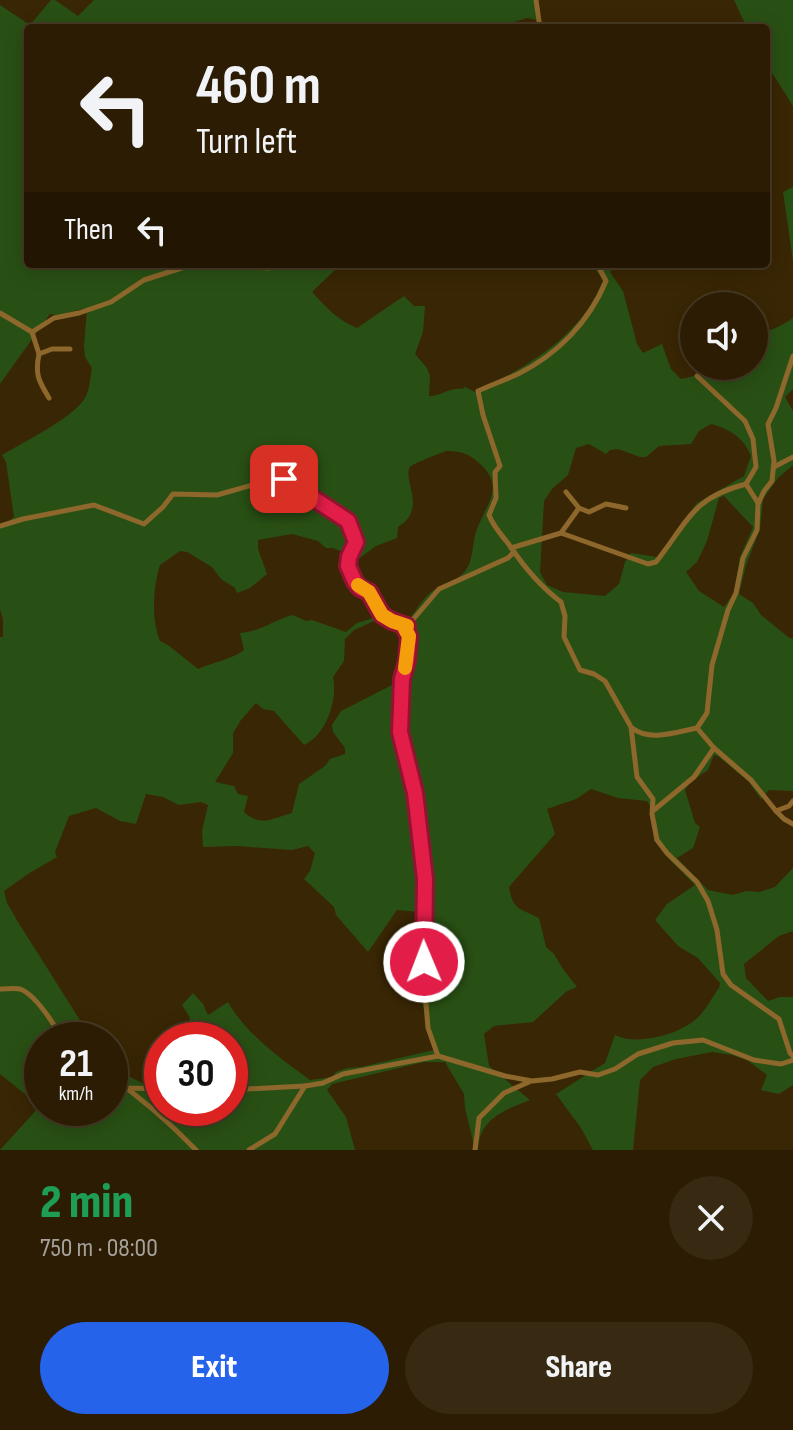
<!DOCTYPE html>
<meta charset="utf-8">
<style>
body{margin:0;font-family:"Sofia Sans Condensed",sans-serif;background:#372912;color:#f1f3f6;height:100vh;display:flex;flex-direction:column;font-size:30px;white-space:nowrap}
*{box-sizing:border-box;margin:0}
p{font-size:26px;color:#a6a19a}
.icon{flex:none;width:44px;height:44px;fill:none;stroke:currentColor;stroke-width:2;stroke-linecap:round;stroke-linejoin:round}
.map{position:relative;height:1150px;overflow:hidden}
.drawer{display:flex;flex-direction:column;background:#2b1c03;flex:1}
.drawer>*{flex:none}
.guide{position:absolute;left:24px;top:24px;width:746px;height:244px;border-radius:8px;box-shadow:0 4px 20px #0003,0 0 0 2px #473a25;background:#2b1c03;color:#f1f3f6;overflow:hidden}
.controls{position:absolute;left:680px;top:292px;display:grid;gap:16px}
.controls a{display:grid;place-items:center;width:88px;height:88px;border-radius:50%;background:#2b1c03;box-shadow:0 4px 20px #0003,0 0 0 2px #473a25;font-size:40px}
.speed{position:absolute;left:24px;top:1022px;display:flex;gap:16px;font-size:40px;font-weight:700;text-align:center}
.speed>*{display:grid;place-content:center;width:104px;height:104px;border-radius:50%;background:#2b1c03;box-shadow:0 4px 20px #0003,0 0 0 2px #473a25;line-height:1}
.speed small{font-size:20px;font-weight:400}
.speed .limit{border:12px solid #d22;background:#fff;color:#111}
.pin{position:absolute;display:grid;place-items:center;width:68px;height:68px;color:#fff;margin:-34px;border-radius:16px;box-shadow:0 4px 12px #0006}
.me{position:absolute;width:88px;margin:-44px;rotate:359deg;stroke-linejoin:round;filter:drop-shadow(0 0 6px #0008)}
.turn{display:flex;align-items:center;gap:28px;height:168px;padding:0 40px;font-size:36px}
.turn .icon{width:104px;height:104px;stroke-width:2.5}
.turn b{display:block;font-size:56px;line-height:68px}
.then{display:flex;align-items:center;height:76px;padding:0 40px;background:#0003;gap:16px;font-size:30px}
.round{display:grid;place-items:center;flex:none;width:84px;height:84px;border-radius:42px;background:#372912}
.overview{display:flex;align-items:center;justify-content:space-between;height:136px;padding:0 40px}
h1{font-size:48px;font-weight:800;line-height:60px;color:#1e9e55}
.button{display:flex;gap:16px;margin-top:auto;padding:16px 40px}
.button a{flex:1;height:92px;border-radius:48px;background:#2563eb;color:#fff;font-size:32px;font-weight:800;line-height:92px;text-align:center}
.button a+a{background:#372912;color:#f1f3f6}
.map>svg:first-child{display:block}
.green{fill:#295014;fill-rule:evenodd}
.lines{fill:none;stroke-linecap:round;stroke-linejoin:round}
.minor{stroke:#8d672b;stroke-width:5}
.route-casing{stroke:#92132f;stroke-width:20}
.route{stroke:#e11d48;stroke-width:14}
.slow{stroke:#f59e0b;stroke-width:14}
</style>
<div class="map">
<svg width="793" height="1150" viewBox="0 0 793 1150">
<rect width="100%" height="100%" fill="#392604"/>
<g class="green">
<path d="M51,0h4l23,16 16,-16h444l-1,20 -10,-2 -16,5 -3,5h-480v236h313l-29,28c14,15 25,28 45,36l47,-32 10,10h11l-2,26 -8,22 12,14 3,8 -1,20c13,0 20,-9 33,-7l3,-2 10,5c52,-25 107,-56 128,-112l-11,-16h24l-6,8 13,19 14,53 6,9 19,-9 9,25 10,10 29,-7 1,-6h43v-34c13,2 29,-7 39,-14v71l-8,8 8,14v54l-15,13 -15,21 -3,30 -14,36 -7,29 14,9 8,12 27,22 5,2v152l-24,-1 -8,9 -13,-18 -29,-24 -5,-2 -6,15 -19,13 -4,7 10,33 5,4 -7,21 -16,10 31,32 25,5 13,-4 14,1 15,-5 18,-19v63l-14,5 -35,28 2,14 22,23 12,-4h13v88l-14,9 -18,-4 6,-15 -20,-15 -15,-5 -20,-3 -36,7 -23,8 -13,13 -7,70h-40l-12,-22 -25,-34 49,-31 10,-28c21,11 62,0 80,-15 10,-8 16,-21 24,-32l1,-5 -22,-25 -20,-12 -23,-26 12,-16 28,-19 -29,-29 -9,-14 -3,-1 -3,-33 -4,-7 -29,-3 -27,-9 -15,10 -29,10 8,25 -46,53c4,24 11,21 30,31l7,29 8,7 9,15 14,18 -10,4 -34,31 -39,4 -10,8 5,32 41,34c-26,10 -51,19 -52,50h-5v-9l-8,-33 -1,-14 -19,-32h-21l-92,22 -5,6 19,27 9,33h-355l40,-44 -40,-32v-437h3v-18l-3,-10v-85l8,-2 6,-5 -8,-55 -4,-7c20,-12 71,-37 83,-57 5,-8 5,-21 7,-30l-7,-11 -1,-11 3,-38 -29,7 -8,-1 -50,70v-379l30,20zM711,424c19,5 33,14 40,32l-7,20 -47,27 -40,54 -26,-4 -6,9 -6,22 -14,12 -42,-4 -16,-7 -7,-13 4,-71 8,-12 16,-14 8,-27 13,-4 17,10 4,-4 8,-1 22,8h6l13,-11 32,-2 8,-13zM446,451c14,0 22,2 33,12 27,23 7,42 -2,66 -5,13 -3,31 -12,42 -9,12 -26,13 -36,23 -9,8 -15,20 -23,29l-21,-9 -14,-24 -11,-6 -10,-19 26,-19 21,-8 1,-11c30,-18 4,-47 12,-60 2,-3 30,-14 36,-16zM724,496l29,31 -13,30 -6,36 -10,14 -25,-16 -13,-19 11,-10 10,-21 12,-43zM292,534l26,7 8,7h7l10,4 4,7 -3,6c6,13 10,23 24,28l11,23 -22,7 -11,9 -34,-12 -6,1 -13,-6c-20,5 -30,16 -53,18l4,17c-14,10 -30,12 -46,19l-30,-24 -8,-4c-9,-22 -7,-54 0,-76l20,-14 7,1 25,15 9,12 14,9 2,5 13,-5 17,-14 -9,-25v-9zM381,618c5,3 14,5 18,8 15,12 3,41 -1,56l-57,29 -9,14 1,7 12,16v6l-15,5 -5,7 -26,18 -7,29c-20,5 -30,15 -48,-1l4,-16 -10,-2 -4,-8 -19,-4 18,-29v-20l8,-13 15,-17 7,6 11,2 30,34c22,-10 34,-45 29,-68l11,-16 1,-22 9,-9zM146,794l17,3 16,8 22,-3 7,3 -6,26 1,16 33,-1 56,4 16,-4 7,7 -5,18 -6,8 30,28 2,8 32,37 29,-42 22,2 1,75 2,16 12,47 -73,17 -13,1 -12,4 -4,5 -22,3c-30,-22 -64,-46 -82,-78l-20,13 -5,-11 -10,-11 -11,12 7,11 5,24h36v68h-28l-4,3 -5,-3h-31v-15l-52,-26v41h-68v-68h47l-4,-12 -67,-106 -11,-19 -3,-12 24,-17 29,-17 -2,-5 14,-36 27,-8 24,13 16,3z"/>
<path d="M734,0h59v106l-27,-43v-35h-19z"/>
<path d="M793,187v74l-10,-69z"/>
</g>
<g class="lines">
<g class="minor">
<path d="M536,0l4,28"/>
<path d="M597,264l9,17c-17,41 -48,73 -88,93 -13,6 -27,11 -40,17l5,24 17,51 -5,6 1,26 -7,17c5,13 13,20 21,31 14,21 31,41 51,56l4,14 -1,21 16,33 14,4 11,7 26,46 6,50 16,22 -1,15 5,26 10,13 30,29 11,19 9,29 6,44 8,11 48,34 11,34 3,3"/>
<path d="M0,313l32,19 22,-14 25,-5 32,-11 33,-22 47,-15 33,-1 44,4 23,-4"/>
<path d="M32,332l7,22 13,-5h18"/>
<path d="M39,354c-4,20 -1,26 10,44"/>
<path d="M697,376l48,45 8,18 3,28 -10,17 12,19"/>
<path d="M774,467l19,-10"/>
<path d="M566,492l13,16 10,4 17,-8 20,4"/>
<path d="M0,526l23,-7 71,-14 50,19 19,-17 10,-13 44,1 46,-13 21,-3 64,42 8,21 -7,15 -1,9 7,16 5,6 9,4 13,23 10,6 15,5"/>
<path d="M561,533l87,31 8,-2c32,-40 35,-64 90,-78"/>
<path d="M511,548l50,-15 18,-25"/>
<path d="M632,728c18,14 44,4 65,0l17,20 37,32 25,31 13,-5 4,-5"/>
<path d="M697,728l10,-15 5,-48 16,-55 8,-17 7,-35 14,-28 1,-26 6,-13 8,-10 2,-20 -6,-37 8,-16 17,-52"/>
<path d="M654,810l40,-33 20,-29"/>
<path d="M776,811l8,8 9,5"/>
<path d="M0,989c6,0 15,-1 20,0 16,6 35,37 43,51"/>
<path d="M438,1056l-10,-28 -3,-37v-112l-10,-86 -9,-32 -6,-29 2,-53 5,-18 2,-25 -4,-7 34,-40 69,-31 6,-6"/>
<path d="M110,1076c31,22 60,47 86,74"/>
<path d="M127,1088l35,1"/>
<path d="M230,1090l74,-4"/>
<path d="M249,1150l26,-16 30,-48 18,-3 20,-9 95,-18 67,20 27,5 20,-2 28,-7 18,3 17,-6 23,-15 35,-11 30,-3 51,20 27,4 12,-4"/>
<path d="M475,1150l4,-32 25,-25 25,-11"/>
</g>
</g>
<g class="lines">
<defs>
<path id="route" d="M284,479l64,42 8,21 -7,15 -1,9 7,16 5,6 9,4 13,23 10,6 15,5 -2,3 4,7 -2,25 -5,18 -2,53 15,61 10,86 -1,83"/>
</defs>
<use href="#route" class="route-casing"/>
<use href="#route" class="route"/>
<path class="slow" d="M358,585l11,7 13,23 10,6 15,5 -2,3 4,7 -4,32"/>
</g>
</svg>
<div class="controls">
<a><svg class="icon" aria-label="sound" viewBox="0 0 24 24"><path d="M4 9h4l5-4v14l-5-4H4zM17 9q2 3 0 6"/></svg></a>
</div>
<div class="speed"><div>21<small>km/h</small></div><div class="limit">30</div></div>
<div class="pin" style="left:284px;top:479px;background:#d93025"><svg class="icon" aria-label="arrive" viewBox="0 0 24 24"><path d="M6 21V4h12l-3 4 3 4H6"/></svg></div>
<svg class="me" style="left:424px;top:962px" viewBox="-20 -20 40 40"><circle r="17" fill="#e11d48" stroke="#fff" stroke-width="3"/><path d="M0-11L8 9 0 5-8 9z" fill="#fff"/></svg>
<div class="guide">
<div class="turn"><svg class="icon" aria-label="left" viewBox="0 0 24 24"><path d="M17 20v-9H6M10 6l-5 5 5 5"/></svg><div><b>460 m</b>Turn left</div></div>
<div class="then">Then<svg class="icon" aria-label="left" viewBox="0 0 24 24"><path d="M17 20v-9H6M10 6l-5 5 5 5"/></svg></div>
</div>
</div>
<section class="drawer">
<div class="overview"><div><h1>2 min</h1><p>750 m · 08:00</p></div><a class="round"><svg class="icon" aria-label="close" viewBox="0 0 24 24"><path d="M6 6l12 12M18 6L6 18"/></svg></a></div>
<div class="button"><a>Exit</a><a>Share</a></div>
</section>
